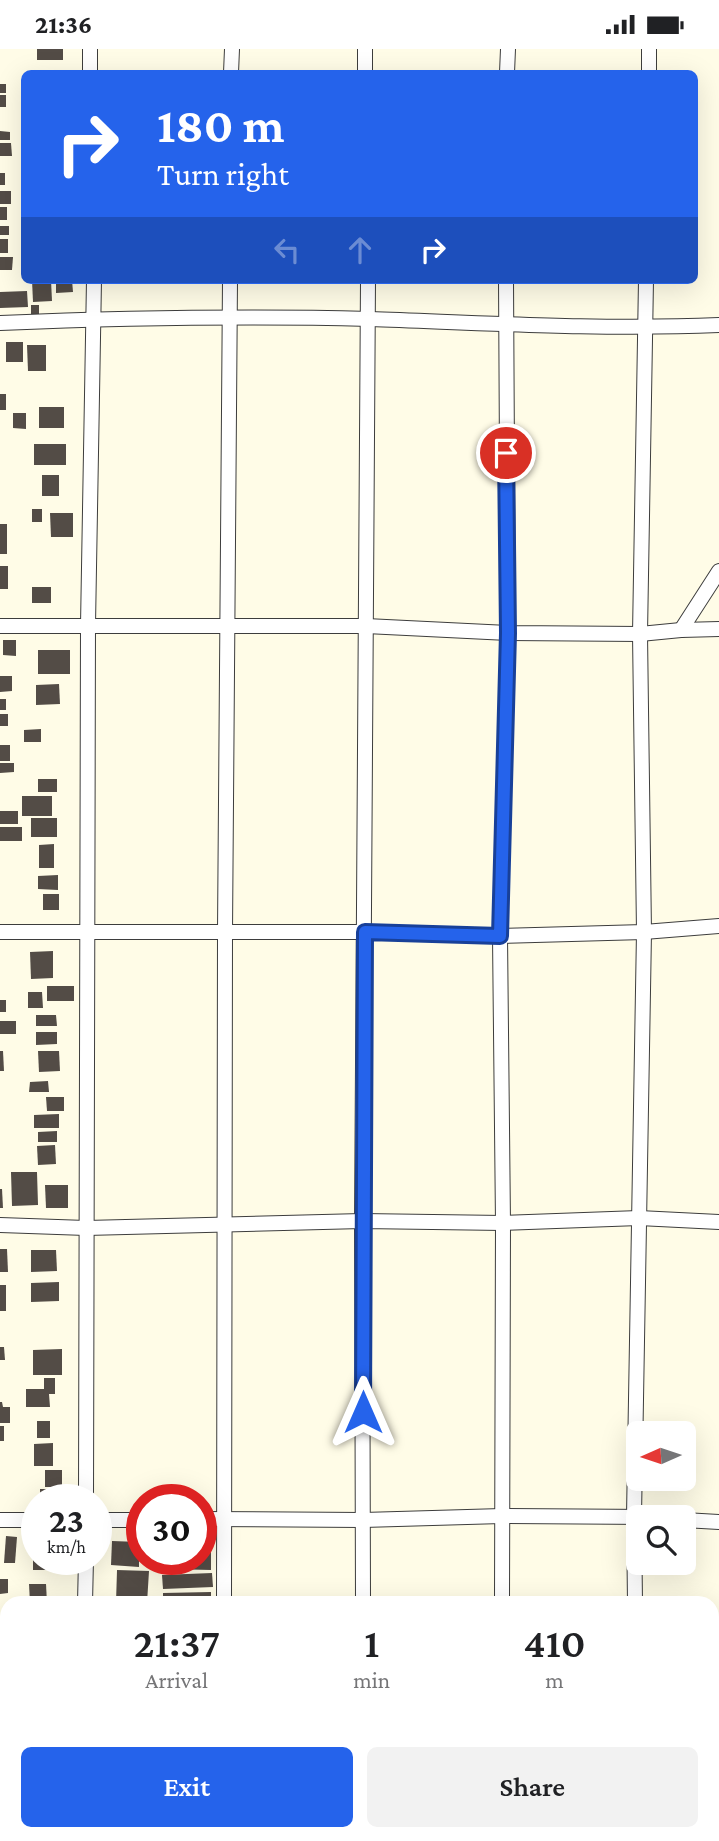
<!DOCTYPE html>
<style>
body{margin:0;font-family:"Crimson Pro",serif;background:#f2f2f2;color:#202124;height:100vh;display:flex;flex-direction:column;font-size:26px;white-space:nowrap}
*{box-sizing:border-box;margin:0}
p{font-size:23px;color:#757577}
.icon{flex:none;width:38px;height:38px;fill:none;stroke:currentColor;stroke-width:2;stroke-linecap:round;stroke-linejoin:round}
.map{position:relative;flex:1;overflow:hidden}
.side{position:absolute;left:0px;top:1547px;width:719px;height:245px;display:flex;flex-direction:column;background:#fff;border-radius:21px 21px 0 0;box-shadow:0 7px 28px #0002}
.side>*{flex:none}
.hud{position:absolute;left:21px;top:21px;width:677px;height:214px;border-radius:10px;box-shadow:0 7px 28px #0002;background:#2563eb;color:#fff;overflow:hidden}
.needle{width:46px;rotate:267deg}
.buttons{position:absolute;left:626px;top:1372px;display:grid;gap:14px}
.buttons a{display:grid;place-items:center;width:70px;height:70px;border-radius:10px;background:#fff;box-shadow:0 7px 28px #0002;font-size:35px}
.speed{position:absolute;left:21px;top:1435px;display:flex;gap:14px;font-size:35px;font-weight:700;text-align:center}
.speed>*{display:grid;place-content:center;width:91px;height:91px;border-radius:50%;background:#fff;box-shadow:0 7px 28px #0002;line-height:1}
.speed small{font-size:18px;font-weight:400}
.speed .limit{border:10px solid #d22;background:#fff;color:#111}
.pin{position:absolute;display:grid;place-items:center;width:60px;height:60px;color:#fff;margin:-30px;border:4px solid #fff;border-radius:50%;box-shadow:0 2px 7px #0007}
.me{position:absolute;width:77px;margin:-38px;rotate:0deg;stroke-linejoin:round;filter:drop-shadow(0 0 5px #0008)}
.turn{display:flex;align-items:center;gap:24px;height:147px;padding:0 21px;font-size:32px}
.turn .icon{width:91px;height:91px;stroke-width:2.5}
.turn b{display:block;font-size:49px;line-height:60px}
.lanes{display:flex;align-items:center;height:66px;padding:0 21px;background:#0003;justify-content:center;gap:35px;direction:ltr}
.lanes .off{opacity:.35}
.eta{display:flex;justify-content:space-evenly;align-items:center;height:119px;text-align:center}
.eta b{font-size:42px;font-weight:600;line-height:49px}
.primary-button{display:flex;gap:14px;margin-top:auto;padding:14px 21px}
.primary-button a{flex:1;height:80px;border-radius:10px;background:#2563eb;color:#fff;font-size:28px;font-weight:600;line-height:80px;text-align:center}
.primary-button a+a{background:#f2f2f2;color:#202124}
.status{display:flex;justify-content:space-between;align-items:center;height:49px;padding:0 35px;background:#fff;direction:ltr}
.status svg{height:19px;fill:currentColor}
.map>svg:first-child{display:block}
.building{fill:#534c46}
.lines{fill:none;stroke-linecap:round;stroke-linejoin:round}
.minor-casing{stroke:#3d3d3d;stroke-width:16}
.minor{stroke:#fff;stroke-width:14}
.route-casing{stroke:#184099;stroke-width:18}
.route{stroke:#2563eb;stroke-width:12}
</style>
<div class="status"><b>21:36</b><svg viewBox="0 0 49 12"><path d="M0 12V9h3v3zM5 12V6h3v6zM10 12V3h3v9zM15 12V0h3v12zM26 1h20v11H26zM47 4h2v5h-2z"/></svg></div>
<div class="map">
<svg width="719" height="1792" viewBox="0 0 719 1792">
<rect width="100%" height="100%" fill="#fffce7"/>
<g class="building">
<rect x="37" y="0" width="26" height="11"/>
<rect x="0" y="35" width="6" height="9"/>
<rect x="0" y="46" width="6" height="12"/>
<path d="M0,82l10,1v8h-10z"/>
<path d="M0,94h11l1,13h-12z"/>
<rect x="0" y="124" width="5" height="12"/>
<rect x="0" y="142" width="11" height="13"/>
<rect x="0" y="158" width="7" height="13"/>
<rect x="0" y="177" width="9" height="9"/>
<rect x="0" y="190" width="8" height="14"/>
<path d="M0,208h13l-1,13h-12z"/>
<path d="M32,231h19l1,21 -19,1z"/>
<path d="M56,231h16l1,12 -17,1z"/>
<path d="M27,242l1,16 -28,1v-16z"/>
<path d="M31,256h8v10l-8,1z"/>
<rect x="6" y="293" width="17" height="20"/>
<path d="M27,296h19v26h-18z"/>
<rect x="0" y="345" width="6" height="16"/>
<rect x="39" y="358" width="25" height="21"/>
<path d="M13,364h13v16l-13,-1z"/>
<rect x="34" y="395" width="32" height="21"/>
<rect x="42" y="426" width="17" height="21"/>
<rect x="32" y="460" width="10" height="13"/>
<path d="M50,464h23v24h-22z"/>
<rect x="0" y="475" width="7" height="30"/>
<rect x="0" y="517" width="8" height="23"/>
<rect x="32" y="538" width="19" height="16"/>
<path d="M3,591h13v16l-13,-1z"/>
<rect x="38" y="601" width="32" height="24"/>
<path d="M0,627h12v15l-12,1z"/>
<path d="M59,635l1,20 -24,1v-20z"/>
<rect x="0" y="650" width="6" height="11"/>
<rect x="0" y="665" width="8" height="12"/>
<path d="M41,680v13h-17v-12z"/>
<rect x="0" y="696" width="10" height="16"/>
<path d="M0,714h14v9l-14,1z"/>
<rect x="38" y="730" width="19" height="13"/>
<rect x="22" y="747" width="30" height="20"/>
<rect x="0" y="762" width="18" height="13"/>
<rect x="31" y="769" width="26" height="19"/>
<rect x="0" y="778" width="22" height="14"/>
<path d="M54,795v24h-15v-23z"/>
<path d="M58,826v15l-20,-1v-13z"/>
<rect x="43" y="845" width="16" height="16"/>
<path d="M53,902v27l-22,1 -1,-27z"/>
<rect x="47" y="937" width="27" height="15"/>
<path d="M28,943h14l1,16h-15z"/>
<rect x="0" y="951" width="6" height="12"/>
<path d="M36,966h20l1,11h-21z"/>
<rect x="0" y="972" width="16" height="13"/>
<path d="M36,983h21v12l-21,1z"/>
<path d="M0,1002h3l1,20h-4z"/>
<path d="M38,1002h21l1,20 -21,1z"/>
<path d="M48,1032l1,11h-20l1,-10z"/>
<path d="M46,1048h18v14h-17z"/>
<path d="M59,1065v14h-25v-13z"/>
<path d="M57,1082v11h-19v-10z"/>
<path d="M55,1096l1,19 -18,1 -1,-19z"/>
<path d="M11,1123h26l1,33 -26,1z"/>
<path d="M45,1136h23v23h-22z"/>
<path d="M0,1140h2l1,19h-3z"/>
<path d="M0,1200h7l1,23h-8z"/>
<path d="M31,1201h25l1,21 -26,1z"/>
<path d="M59,1233v19l-28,1v-19z"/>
<rect x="0" y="1236" width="6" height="26"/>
<path d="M0,1298h4l1,13h-5z"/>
<path d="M62,1300v26h-29v-25z"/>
<path d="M44,1329h11v16h-6l1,13h-24v-18h18z"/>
<path d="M0,1353h2l1,5h7v16h-10z"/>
<rect x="37" y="1372" width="13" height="17"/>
<rect x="0" y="1377" width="4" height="15"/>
<path d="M53,1394v23h-19v-22z"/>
<rect x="45" y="1421" width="17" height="17"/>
<path d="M40,1440h23l1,11h-24z"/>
<path d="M6,1487l11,1 -2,26h-11z"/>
<path d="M201,1489h10v32l-41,-1v-10h31z"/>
<path d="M112,1492l27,1v25l-28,-2z"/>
<path d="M33,1505h4v5h16v11h-20z"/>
<path d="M117,1521l32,1 -2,32 -31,-1z"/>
<path d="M212,1524l1,14 -50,2 -1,-14z"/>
<path d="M0,1530h8v14l-8,1z"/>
<path d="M29,1535h17l1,19h-17z"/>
<path d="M211,1543v11h-48v-10z"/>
<rect x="0" y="1598" width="7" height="18"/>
<rect x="0" y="1619" width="7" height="10"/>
<rect x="0" y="1644" width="7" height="18"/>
<rect x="0" y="1668" width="7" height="12"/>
<path d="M712,1684h7v31h-5z"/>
<rect x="0" y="1699" width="3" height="16"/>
</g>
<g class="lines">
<defs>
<g id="minor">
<path d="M90,0v24"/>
<path d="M365,0v24"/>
<path d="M231,24l1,-24"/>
<path d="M507,24l1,-24"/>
<path d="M649,24v-24"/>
<path d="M0,274c123,-5 247,-7 370,-4 117,4 233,11 349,6"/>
<path d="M0,577h366l142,7 132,1 41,-4 38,-1"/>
<path d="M681,581l38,-59"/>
<path d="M0,883h365l135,4 144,-4 75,-6"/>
<path d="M0,1176l86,3 276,-7 141,2 136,-5 80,4"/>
<path d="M86,1451l2,-875 6,-345"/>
<path d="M201,1470l162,1 139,-4 148,1"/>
<path d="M0,1471h37"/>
<path d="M96,1471h46"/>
<path d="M684,1471l35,2"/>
<path d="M85,1554l1,-44"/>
<path d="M224,1554l1,-671 5,-652"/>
<path d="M363,1554l-1,-382 6,-941"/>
<path d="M502,1554l1,-380 -3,-287 8,-303 -2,-353"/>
<path d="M635,1554l-1,-87 10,-584 -4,-298 6,-354"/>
<path d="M712,1782l7,-1"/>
<path d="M638,1785v7"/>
<path d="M0,1787l539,-2"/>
</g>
</defs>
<use href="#minor" class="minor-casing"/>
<use href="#minor" class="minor"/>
</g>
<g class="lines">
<defs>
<path id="route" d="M363,1363l2,-480 135,4 8,-303 -2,-180"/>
</defs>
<use href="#route" class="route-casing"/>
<use href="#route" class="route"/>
</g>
</svg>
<div class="buttons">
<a><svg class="needle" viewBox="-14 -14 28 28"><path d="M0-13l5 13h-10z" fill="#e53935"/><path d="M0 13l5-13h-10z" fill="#757577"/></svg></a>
<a><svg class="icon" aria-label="search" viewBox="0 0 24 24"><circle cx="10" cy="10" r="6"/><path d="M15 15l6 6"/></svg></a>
</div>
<div class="speed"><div>23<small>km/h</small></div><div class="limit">30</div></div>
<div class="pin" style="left:506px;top:404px;background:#d93025"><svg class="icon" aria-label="arrive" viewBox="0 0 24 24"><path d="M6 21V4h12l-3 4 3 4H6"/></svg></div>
<svg class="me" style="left:363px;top:1363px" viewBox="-20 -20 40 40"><path d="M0-17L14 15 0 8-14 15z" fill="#2563eb" stroke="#fff" stroke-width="4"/></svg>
<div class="hud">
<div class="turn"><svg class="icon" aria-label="right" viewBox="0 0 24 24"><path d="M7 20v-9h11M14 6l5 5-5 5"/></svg><div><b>180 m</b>Turn right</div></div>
<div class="lanes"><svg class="icon off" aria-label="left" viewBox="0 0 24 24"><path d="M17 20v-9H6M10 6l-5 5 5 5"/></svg><svg class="icon off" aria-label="ahead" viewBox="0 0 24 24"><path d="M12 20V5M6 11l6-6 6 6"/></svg><svg class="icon" aria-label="right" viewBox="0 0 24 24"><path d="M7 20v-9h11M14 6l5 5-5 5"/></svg></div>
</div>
<section class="side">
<div class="eta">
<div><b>21:37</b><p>Arrival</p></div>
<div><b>1</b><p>min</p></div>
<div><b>410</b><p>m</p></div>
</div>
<div class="primary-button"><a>Exit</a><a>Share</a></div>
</section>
</div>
